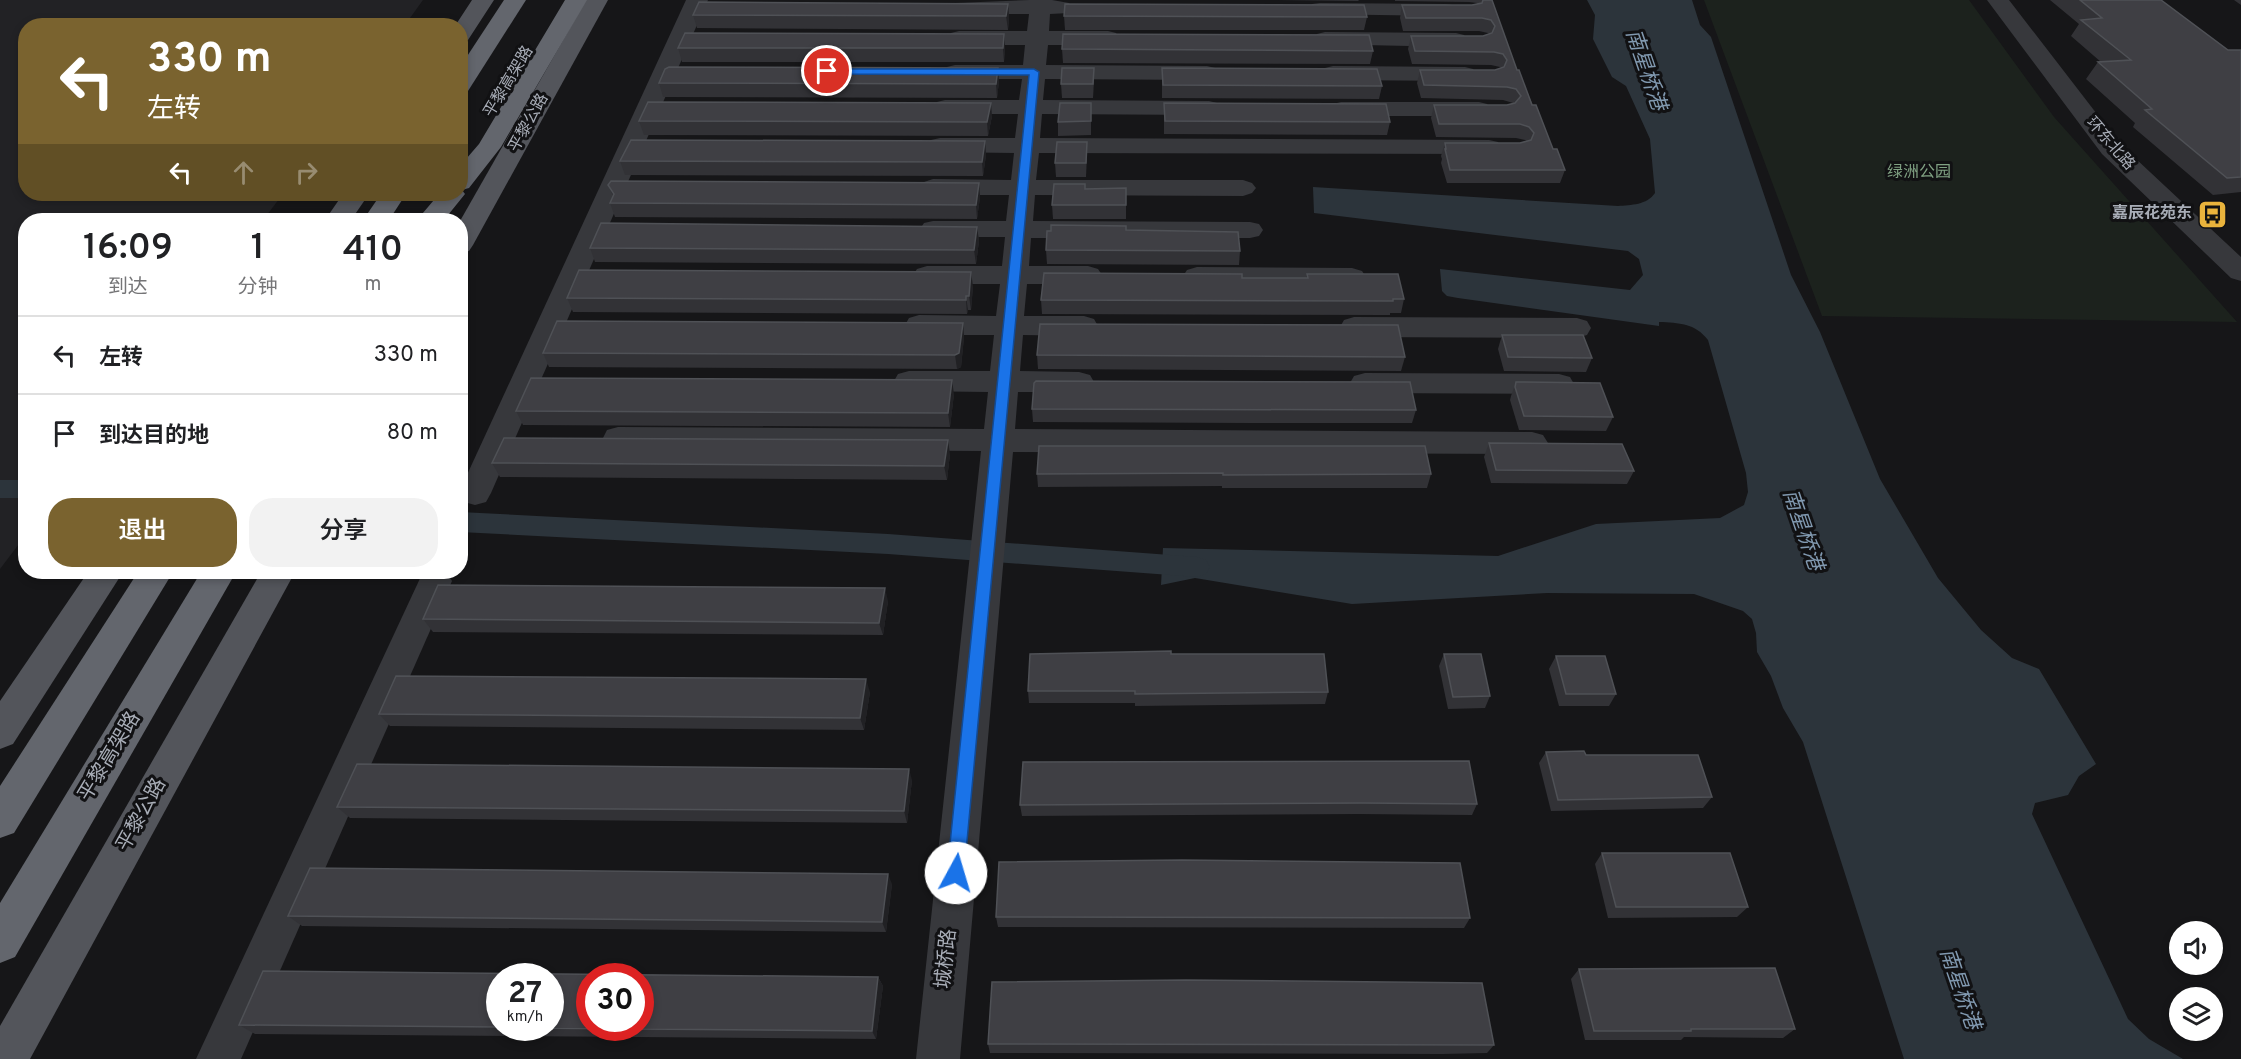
<!DOCTYPE html>
<html lang="zh">
<meta charset="utf-8">
<style>
body{margin:0;font-family:Overpass,"Noto Sans SC",sans-serif;background:#f2f2f2;color:#202124;height:100vh;display:flex;flex-direction:column;font-size:22px;white-space:nowrap}
*{box-sizing:border-box;margin:0}
p{font-size:20px;color:#757577}
.icon{flex:none;width:33px;height:33px;fill:none;stroke:currentColor;stroke-width:2;stroke-linecap:round;stroke-linejoin:round}
.map{position:relative;flex:1;overflow:hidden}
.sheet{position:absolute;left:18px;top:213px;width:450px;height:366px;display:flex;flex-direction:column;background:#fff;border-radius:24px;box-shadow:0 3px 9px #0003}
.sheet>*{flex:none}
.top-card{position:absolute;left:18px;top:18px;width:450px;height:183px;border-radius:24px;box-shadow:0 3px 9px #0003;background:#7a632f;color:#fff;overflow:hidden}
.buttons{position:absolute;left:2169px;top:921px;display:grid;gap:12px}
.buttons a{display:grid;place-items:center;width:54px;height:54px;border-radius:50%;background:#fff;box-shadow:0 3px 9px #0003;font-size:30px}
.speed{position:absolute;left:486px;top:963px;display:flex;gap:12px;font-size:30px;font-weight:700;text-align:center}
.speed>*{display:grid;place-content:center;width:78px;height:78px;border-radius:50%;background:#fff;box-shadow:0 3px 9px #0003;line-height:1}
.speed small{font-size:15px;font-weight:400}
.speed .limit{border:9px solid #d22;background:#fff;color:#111}
.pin{position:absolute;display:grid;place-items:center;width:51px;height:51px;color:#fff;margin:-26px;border:3px solid #fff;border-radius:50%;box-shadow:0 2px 6px #0007}
.me{position:absolute;width:66px;margin:-33px;rotate:6deg;stroke-linejoin:round;filter:drop-shadow(0 0 4px #0008)}
.turn{display:flex;align-items:center;gap:21px;height:126px;padding:0 30px;font-size:27px}
.turn .icon{width:78px;height:78px;stroke-width:2.5}
.turn b{display:block;font-size:42px;line-height:51px}
.lanes{display:flex;align-items:center;height:57px;padding:0 30px;background:#0003;justify-content:center;gap:30px;direction:ltr}
.lanes .off{opacity:.35}
.eta{display:flex;justify-content:space-evenly;align-items:center;height:102px;text-align:center}
.eta b{font-size:36px;font-weight:600;line-height:42px}
.cta{display:flex;gap:12px;margin-top:auto;padding:12px 30px}
.cta a{flex:1;height:69px;border-radius:24px;background:#7a632f;color:#fff;font-size:24px;font-weight:600;line-height:69px;text-align:center}
.cta a+a{background:#f2f2f2;color:#202124}
ul{padding:0;list-style:none}
li{display:flex;align-items:center;gap:18px;height:78px;padding:0 30px;border-top:2px solid #e0e0e0}
li div{flex:1}
li b{display:block;font-size:22px}
li em{font-style:normal}
.map>svg:first-child{display:block}
.built{fill:#222225}
.green{fill:#1c221d}
.water{fill:#2c343b}
.lines{fill:none;stroke-linecap:round;stroke-linejoin:round}
.canal{fill:#2c343b;fill-rule:evenodd}
.minor{fill:#37383c;fill-rule:evenodd}
.major{fill:#53555b;fill-rule:evenodd}
.highway{fill:#63666d;fill-rule:evenodd}
.wall{fill:#323236}
.shaded-wall{fill:#212124}
.building{fill:#3f3f44;stroke:#4f5156;stroke-width:1.5;fill-rule:evenodd}
.route{fill:#1a73e8;stroke:#114b97;stroke-width:1.5}
.labels{text-anchor:middle;dominant-baseline:central;stroke-width:6;stroke-linejoin:round;paint-order:stroke}
.far-street-label{font-size:16px;fill:#a8adb7;stroke:#111113}
.far-park-label{font-size:16px;fill:#80a183;stroke:#111113}
.far-poi-label{font-size:16px;font-weight:bold;fill:#a8adb7;stroke:#111113;text-anchor:end}
.street-label{font-size:20px;fill:#a8adb7;stroke:#111113}
.water-label{font-size:21px;font-style:italic;fill:#8199b0;stroke:#111113}
</style>
<div class="map">
<svg width="2241" height="1059" viewBox="0 0 2241 1059">
<rect width="100%" height="100%" fill="#161618"/>
<path class="built" d="M0,0h423l-18,25 -379,1v168h257l-20,26h-237l-1,316 -25,33z"/>
<path class="green" d="M1704,0h265l85,117 183,205 -415,-6z"/>
<path class="water" d="M1587,0h105l8,25 11,12 80,238 29,57 60,147 58,99 43,52 31,28 27,11 57,95 -17,12 -11,19 -33,8 -3,11 96,205 21,20 34,20h-279l-101,-317 -20,-34 -12,-32 -14,-24 -1,-19 -4,-14 -9,-8 -49,-17 -147,-1 -195,11 -157,-26 -34,7 2,-37 335,8 98,-32 124,-6 24,-13 4,-13 -2,-19 -38,-133c-13,-17 -29,-17 -49,-18v4l-201,-28 -11,-2 -5,-5 -2,-22 190,21 13,-15 -4,-16 -11,-8 -314,-38 -1,-26 305,19c13,-1 29,-1 37,-13l-5,-54 -24,-53 -14,-9 -19,-38 2,-24z"/>
<g class="lines">
<g class="canal">
<rect x="0" y="480" width="26" height="18"/>
<path d="M460,512l428,22 309,23 9,3 4,7 -4,7 -9,3 -309,-23 -428,-22z"/>
</g>
<g class="minor">
<path d="M686,0h22l-217,493 -5,9 -11,3 -11,-3 -4,-12z"/>
<path d="M1030,0h22l17,3 3,5 -3,5 -19,1 -1,17h59l8,2 3,5 -3,5 -8,2h-60l-2,20 161,1 8,2 3,5 -3,5 -8,2 -162,-1 -2,21 166,1 8,2 4,5 -4,5 -8,2 -167,-1 -2,24 449,2 9,2 3,5 -3,5 -9,2 -450,-1 -3,27h207l9,3 4,5 -4,5 -9,3 -208,-1 -2,26 217,1 9,2 4,6 -4,6 -9,2h-219l-2,28h59l10,3 4,6 -4,6 -10,3h-61l-3,32h60l10,3 4,7 -4,7 -10,3 -61,-1 -3,36 59,1 11,3 4,7 -4,7 -11,3h-61l-3,37 517,3 11,3 5,8 -5,8 -11,3 -519,-2 -53,607h-44l65,-608 -363,-2 -11,-3 -4,-8 4,-8 11,-3 366,2 4,-37 -79,-1 -11,-3 -4,-7 4,-7 11,-3h81l4,-36h-75l-10,-3 -4,-7 4,-7 10,-3 77,1 4,-32h-73l-10,-3 -4,-6 4,-6 10,-3h75l3,-29h-72l-9,-2 -4,-6 4,-6 9,-2h73l3,-26h-76l-9,-3 -4,-5 4,-5 9,-3 78,1 3,-27 -74,-1 -9,-2 -3,-5 3,-5 9,-2h75l3,-24h-73l-8,-2 -4,-5 4,-5 8,-2h74l3,-21h-67l-8,-2 -3,-5 3,-5 8,-2h68l2,-20h-66l-8,-2 -3,-5 3,-5 8,-2h68l2,-17h-66l-8,-1 -3,-5 3,-5z"/>
<path d="M1987,0h22l111,144 121,113v24l-10,-3 -129,-124z"/>
<path d="M1320,3l125,1 8,1 3,5 -3,5 -8,1 -133,-2 -3,-5 3,-5z"/>
<path d="M1325,32l131,1 8,2 3,5 -3,5 -8,2 -139,-3 -3,-5 3,-5z"/>
<path d="M1333,66l132,1 8,2 3,5 -3,5 -8,2 -132,-1 -8,-2 -3,-5 3,-5z"/>
<path d="M1341,102h138l8,2 4,5 -4,5 -8,2h-138l-8,-2 -4,-5 4,-5z"/>
<path d="M1197,267l155,1 10,3 4,6 -4,6 -10,3 -155,-1 -10,-3 -4,-6 4,-6z"/>
<path d="M1354,317l223,1 10,3 4,7 -4,7 -10,3 -223,-1 -10,-3 -4,-7 4,-7z"/>
<path d="M1365,373l194,1 11,3 4,7 -4,7 -11,3 -194,-1 -11,-3 -4,-7 4,-7z"/>
<path d="M423,572h24l5,9 -211,478h-45z"/>
</g>
<g class="major">
<path d="M472,0h22l-26,40 -8,2v-16h-5z"/>
<path d="M586,0h22l-135,245 -4,6 -9,2v-32z"/>
<path d="M343,194h26l-18,26h-26z"/>
<path d="M88,572h35l-110,172 -13,5v-48z"/>
<path d="M261,572h34l-265,487h-30v-33z"/>
</g>
<g class="highway">
<path d="M504,0h22l-58,91 -8,2v-26z"/>
<path d="M565,0h22l-86,147 -32,41 -7,2 3,4 -21,26h-27l22,-26h21v-28l19,-22z"/>
<path d="M381,194h25l-17,26h-26z"/>
<path d="M138,572h35l-159,261 -14,5v-52z"/>
<path d="M201,572h35l-221,385 -15,6v-60z"/>
</g>
</g>
<g class="wall">
<path d="M1277,0h82l-1,1z"/>
<path d="M1395,0h97l25,70 36,79 12,21 -5,13h-113l-6,-20 1,-4 -1,-3 4,-13h75l6,-2 -1,-1 -9,-2 -80,-1 -5,-19 3,-13h73l6,-2 -10,-3 -82,-2 -4,-15 3,-13h75l6,-2 -1,-1 -9,-2 -79,-1 -4,-15 3,-13h72l6,-2 -1,-1 -9,-2h-76l-3,-13 2,-13h70l6,-1 -1,-1 -8,-1 -74,-1z"/>
<path d="M2050,0h111l67,50h13v142l-28,3 -80,-68 2,-4 -49,-44 12,-17h3l-30,-26 8,-12z"/>
<path d="M2234,0h7v5z"/>
<path d="M1008,4l1,13 -1,13 -311,-2 -4,-13z"/>
<path d="M1064,16l303,1 -3,13h-299z"/>
<path d="M1005,47l-1,15h-322l-4,-14z"/>
<path d="M1062,49l311,2 -3,13 -307,-1z"/>
<path d="M1162,68l220,18 -3,13 -217,-1z"/>
<path d="M999,81l-2,17 -334,-1 -4,-14z"/>
<path d="M1094,81l-1,17h-31l-1,-14z"/>
<path d="M1091,103v32l-33,1v-14z"/>
<path d="M1164,103l226,19 -3,13 -223,-1z"/>
<path d="M992,116l-4,20 -344,-1 -5,-14z"/>
<path d="M985,141l1,14 -3,21 -358,-1 -5,-14z"/>
<path d="M1087,155l-1,22h-30l-1,-14z"/>
<path d="M979,183l1,14 -3,22 -362,-2 -5,-14 3,-7 -5,-11z"/>
<path d="M1126,188v31h-73l-1,-14 33,-16z"/>
<path d="M977,227l2,14 -3,23 -381,-2 -5,-14z"/>
<path d="M1126,230l114,21 -1,14 -192,-1 -1,-14z"/>
<path d="M1307,274l97,25 -3,14h-11v2l-348,-1 -1,-14 201,-22h64z"/>
<path d="M973,286l-2,24h-3l-1,4 -394,-2 -6,-14z"/>
<path d="M963,323l1,14 -3,30 -4,2 -408,-2 -6,-14z"/>
<path d="M1502,335l90,23 -6,14 -82,-1 -6,-22z"/>
<path d="M1037,355l368,2 -4,14 -363,-2z"/>
<path d="M1516,382l97,35 -7,14 -87,-1 -9,-30 1,-4z"/>
<path d="M954,394l-4,33 -427,-2 -7,-14z"/>
<path d="M1032,409l384,1 -4,13h-163l-216,-1z"/>
<path d="M1489,443l145,28 -7,13 -136,-1 -7,-26z"/>
<path d="M1039,446l392,28 -4,14h-205v-2l-184,1 -1,-13z"/>
<path d="M950,454l-3,26 -447,-3 -8,-14z"/>
<path d="M888,601l-5,34 -450,-3 -10,-13z"/>
<path d="M1171,654l157,38 -3,12 -190,2v-3h-106l-1,-12z"/>
<path d="M1444,654l46,42 -5,12 -37,1 -9,-43z"/>
<path d="M1556,656l60,38 -7,12h-50l-10,-37z"/>
<path d="M870,692l-6,38 -474,-4 -11,-12z"/>
<path d="M1546,752l40,3 126,42 -9,11 -152,3 -12,-48z"/>
<path d="M1023,762l454,42 -5,11 -114,-1 -336,2 -2,-11z"/>
<path d="M912,780l-5,43 -557,-5 -13,-11z"/>
<path d="M1602,853l146,54 -11,10 -129,1 -13,-54z"/>
<path d="M892,884l-6,48 -584,-6 -14,-10z"/>
<path d="M996,917l474,1 -6,10 -466,-1z"/>
<path d="M1579,969l216,60 -12,9 -99,-1 -3,3h-96l-14,-61z"/>
<path d="M878,977l5,9 -7,53 -621,-5 -16,-9z"/>
<path d="M988,1044l506,1 -7,8 -45,1 -452,-1z"/>
</g>
<g class="shaded-wall">
<path d="M1008,4l1,13 -1,13 -2,-14z"/>
<path d="M1004,34l1,13 -1,15 -1,-14z"/>
<path d="M998,68l1,13 -2,17 -1,-14z"/>
<path d="M991,103l1,13 -4,20 -1,-14z"/>
<path d="M985,141l1,14 -3,21 -1,-14z"/>
<path d="M979,183l1,14 -3,22 -1,-14z"/>
<path d="M977,227l2,14 -3,23 -2,-14z"/>
<path d="M971,272l2,14 -2,24 -2,-14z"/>
<path d="M966,296l2,14 -1,4 -1,-14z"/>
<path d="M963,323l1,14 -3,30 -4,2 -2,-14z"/>
<path d="M952,380l2,14 -4,33 -2,-14z"/>
<path d="M948,440l2,14 -3,26 -3,-14z"/>
<path d="M885,588l3,13 -5,34 -4,-12z"/>
<path d="M866,679l4,13 -6,38 -4,-12z"/>
<path d="M909,769l3,11 -5,43 -3,-12z"/>
<path d="M888,874l4,10 -6,48 -4,-10z"/>
<path d="M878,977l5,9 -7,53 -4,-8z"/>
</g>
<g class="building">
<path d="M1483,0h9l25,70h2l13,35h4l17,44h4l8,21h-115l-5,-21h1l-1,-6h75l11,-3 3,-7 -5,-6 -9,-3h-81l-5,-19h73l8,-2 6,-7 -5,-7 -9,-2 -83,-2 -4,-15h75l9,-3 3,-7 -4,-6 -9,-2 -79,-1 -4,-15h72l9,-3 3,-7 -4,-6 -9,-2h-76l-4,-13h70l10,-2z"/>
<path d="M2080,0h81l67,50h13v127l-14,1 -82,-68 7,-1 -54,-47 33,-2 -50,-40 21,-2z"/>
<path d="M699,2l309,2 -2,12 -313,-1z"/>
<path d="M1065,4l299,1 3,12 -303,-1z"/>
<path d="M685,33l319,1 -1,14h-325z"/>
<path d="M1063,34l306,1 4,16 -311,-2z"/>
<path d="M669,67l329,1 -2,16 -337,-1 6,-14z"/>
<path d="M1062,68h32l-1,16h-32z"/>
<path d="M1162,68l215,1 5,17 -219,-1z"/>
<path d="M648,102l343,1 -4,19 -348,-1z"/>
<path d="M1060,103h31v18l-33,1z"/>
<path d="M1164,103l222,1 4,18 -225,-1z"/>
<path d="M631,140l354,1 -3,21 -362,-1z"/>
<path d="M1057,142h30l-1,21h-31z"/>
<path d="M611,181l368,2 -3,22 -366,-2 4,-9 -6,-9z"/>
<path d="M1054,184h31v5l41,-1v17h-74z"/>
<path d="M601,223l376,4 -3,23 -384,-2z"/>
<path d="M1051,225l75,1v4l112,2 2,19 -194,-1 1,-19h4z"/>
<path d="M579,270l392,2 -2,24h-3v4l-399,-2z"/>
<path d="M1044,273l198,1v4h66l-1,-4h91l6,25h-11v2l-352,-1z"/>
<path d="M557,321l406,2 -4,30 -4,2 -412,-2z"/>
<path d="M1040,324l358,1 7,32 -368,-2z"/>
<path d="M1502,335h81l9,23 -84,-1z"/>
<path d="M531,378l421,2 -4,33 -432,-2z"/>
<path d="M1036,381l374,1 6,28 -384,-1 2,-26z"/>
<path d="M1516,382l84,1 13,34 -89,-1 -9,-29z"/>
<path d="M504,438l444,2 -4,26 -452,-3z"/>
<path d="M1489,443l133,1 12,27 -138,-1z"/>
<path d="M1039,446h386l6,28 -208,1v-2l-186,1z"/>
<path d="M438,585l447,3 -6,35 -456,-4z"/>
<path d="M1171,651v3h153l4,38 -193,2v-3h-107l2,-37z"/>
<path d="M1444,654h37l9,42 -37,1z"/>
<path d="M1556,656h49l11,38h-50z"/>
<path d="M396,676l470,3 -6,39 -481,-4z"/>
<path d="M1584,751l2,4h112l14,42 -154,3 -12,-48z"/>
<path d="M1469,761l8,43 -115,-1 -342,2 3,-43z"/>
<path d="M357,764l552,5 -5,42 -567,-4z"/>
<path d="M1602,853h128l18,54h-132z"/>
<path d="M1182,860l278,3 10,55 -474,-1 3,-55z"/>
<path d="M310,868l578,6 -6,48 -594,-6z"/>
<path d="M1775,968l20,61h-104v2h-97l-15,-62z"/>
<path d="M263,971l615,6 -6,54 -355,-3h33v-52h-50v51l-261,-2zM590,976h50v52h-50z"/>
<path d="M1186,980l296,3 12,62 -506,-1 4,-62z"/>
</g>
<path class="route" d="M823,69h211l5,3 -75,801 -2,5 -6,3 -6,-3 -3,-5 82,-798 -202,-1 -4,-1z"/>
<defs>
<symbol id="bus-square" viewBox="-11 -11 22 22"><rect x="-9" y="-9" width="18" height="18" rx="4" fill="#e9b33c" stroke="#111113"/><path d="M-5-6H5V4H4V6H2V4H-2V6H-4V4H-5ZM-3.5-4V0h7V-4ZM-3.5 1.2v1.5H-2V1.2ZM2 1.2v1.5H3.5V1.2Z" fill="#111"/></symbol>
</defs>
<g fill-rule="evenodd">
<use href="#bus-square" x="2196" y="198" width="33" height="33"/>
</g>
<g class="labels">
<g class="far-street-label">
<text transform="translate(509 82) rotate(-59)">平黎高架路</text>
<text transform="translate(529 123) rotate(-61)">平黎公路</text>
<text transform="translate(2110 144) rotate(49)">环东北路</text>
</g>
<g class="far-park-label">
<text x="1919" y="173">绿洲公园</text>
</g>
<g class="far-poi-label">
<text x="2192" y="214">嘉辰花苑东</text>
</g>
<g class="street-label">
<text transform="translate(110 757) rotate(-59)">平黎高架路</text>
<text transform="translate(142 815) rotate(-61)">平黎公路</text>
<text transform="translate(947 959) rotate(-84)">城桥路</text>
</g>
<g class="water-label">
<text transform="translate(1645 70) rotate(71)">南星桥港</text>
<text transform="translate(1802 530) rotate(71)">南星桥港</text>
<text transform="translate(1959 989) rotate(71)">南星桥港</text>
</g>
</g>
</svg>
<div class="buttons">
<a><svg class="icon" aria-label="sound" viewBox="0 0 24 24"><path d="M4 9h4l5-4v14l-5-4H4zM17 9q2 3 0 6"/></svg></a>
<a><svg class="icon" aria-label="layers" viewBox="0 0 24 24"><path d="M12 4l9 5-9 5-9-5zM3 14l9 5 9-5"/></svg></a>
</div>
<div class="speed"><div>27<small>km/h</small></div><div class="limit">30</div></div>
<div class="pin" style="left:827px;top:71px;background:#d93025"><svg class="icon" aria-label="arrive" viewBox="0 0 24 24"><path d="M6 21V4h12l-3 4 3 4H6"/></svg></div>
<svg class="me" style="left:956px;top:873px" viewBox="-20 -20 40 40"><circle r="19" fill="#fff"/><path d="M0-13L10 11 0 6-10 11z" fill="#1a73e8"/></svg>
<div class="top-card">
<div class="turn"><svg class="icon" aria-label="left" viewBox="0 0 24 24"><path d="M17 20v-9H6M10 6l-5 5 5 5"/></svg><div><b>330 m</b>左转</div></div>
<div class="lanes"><svg class="icon" aria-label="left" viewBox="0 0 24 24"><path d="M17 20v-9H6M10 6l-5 5 5 5"/></svg><svg class="icon off" aria-label="ahead" viewBox="0 0 24 24"><path d="M12 20V5M6 11l6-6 6 6"/></svg><svg class="icon off" aria-label="right" viewBox="0 0 24 24"><path d="M7 20v-9h11M14 6l5 5-5 5"/></svg></div>
</div>
<section class="sheet">
<div class="eta">
<div><b>16:09</b><p>到达</p></div>
<div><b>1</b><p>分钟</p></div>
<div><b>410</b><p>m</p></div>
</div>
<ul>
<li><svg class="icon" aria-label="left" viewBox="0 0 24 24"><path d="M17 20v-9H6M10 6l-5 5 5 5"/></svg><div><b>左转</b></div><em>330 m</em></li>
<li><svg class="icon" aria-label="arrive" viewBox="0 0 24 24"><path d="M6 21V4h12l-3 4 3 4H6"/></svg><div><b>到达目的地</b></div><em>80 m</em></li>
</ul>
<div class="cta"><a>退出</a><a>分享</a></div>
</section>
</div>
